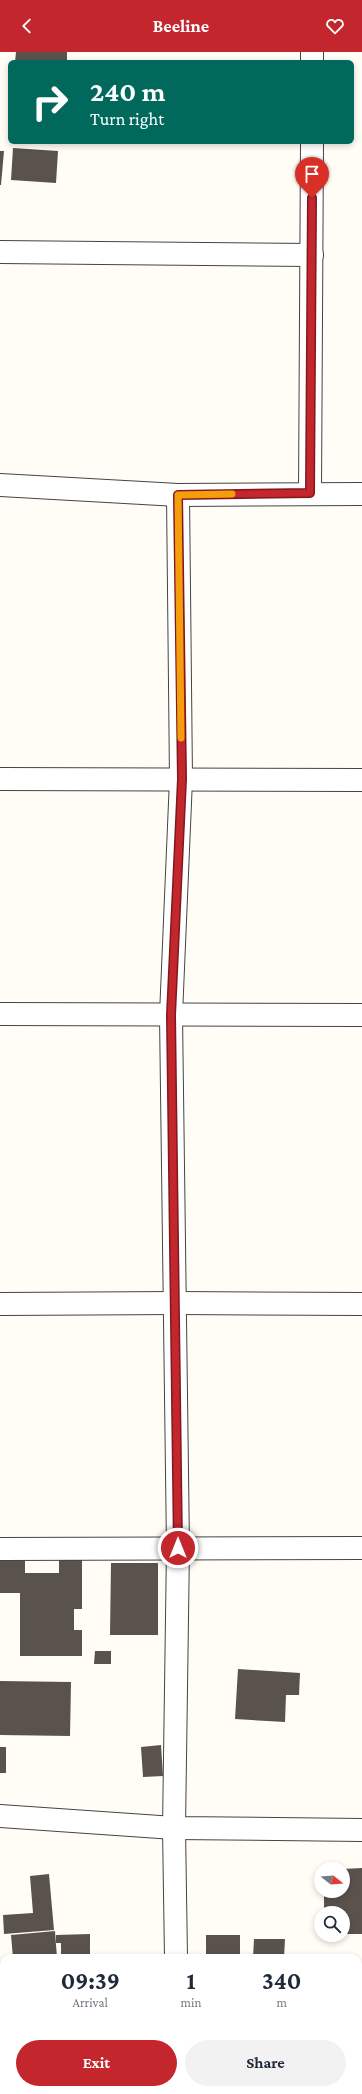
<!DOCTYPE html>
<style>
body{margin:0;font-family:"Crimson Pro",serif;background:#f2f2f3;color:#1f2937;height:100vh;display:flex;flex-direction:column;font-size:15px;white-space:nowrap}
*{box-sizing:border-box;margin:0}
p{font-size:13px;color:#747a83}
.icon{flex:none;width:22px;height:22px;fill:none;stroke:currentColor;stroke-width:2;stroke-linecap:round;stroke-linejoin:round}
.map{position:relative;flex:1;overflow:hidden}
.side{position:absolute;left:0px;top:1902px;width:362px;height:140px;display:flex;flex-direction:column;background:#fff;border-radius:12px 12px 0 0;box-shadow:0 2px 6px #0003}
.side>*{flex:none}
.hud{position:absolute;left:8px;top:8px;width:346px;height:84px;border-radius:6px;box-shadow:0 2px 6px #0003;background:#00695c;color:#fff;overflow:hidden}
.needle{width:26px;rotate:107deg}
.fabs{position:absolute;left:314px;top:1810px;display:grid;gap:8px}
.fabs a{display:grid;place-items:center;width:36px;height:36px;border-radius:50%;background:#fff;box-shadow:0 2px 6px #0003;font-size:20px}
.pin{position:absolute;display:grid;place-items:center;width:34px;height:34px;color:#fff;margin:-41px -17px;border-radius:50% 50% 50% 0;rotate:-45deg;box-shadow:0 0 4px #0007}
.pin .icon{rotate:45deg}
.me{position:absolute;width:44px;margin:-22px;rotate:0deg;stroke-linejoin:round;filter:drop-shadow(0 0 3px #0008)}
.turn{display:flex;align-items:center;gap:14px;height:84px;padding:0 16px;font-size:18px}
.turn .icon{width:52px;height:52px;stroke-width:2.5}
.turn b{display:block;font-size:28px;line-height:34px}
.eta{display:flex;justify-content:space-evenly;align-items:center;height:68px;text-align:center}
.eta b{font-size:24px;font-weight:700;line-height:28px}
.action{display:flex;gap:8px;margin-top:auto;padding:8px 16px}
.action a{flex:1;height:46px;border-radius:24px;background:#c4262e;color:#fff;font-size:16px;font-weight:700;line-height:46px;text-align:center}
.action a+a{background:#f2f2f3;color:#1f2937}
header{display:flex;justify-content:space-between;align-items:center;height:52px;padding:0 16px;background:#c4262e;color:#fff;font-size:18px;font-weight:700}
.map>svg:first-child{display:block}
.building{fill:#5a524d}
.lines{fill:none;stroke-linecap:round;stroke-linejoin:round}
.minor-casing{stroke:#444;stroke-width:24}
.minor{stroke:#fff;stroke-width:22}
.route-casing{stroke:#7f191e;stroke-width:10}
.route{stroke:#c4262e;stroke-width:7}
.slow{stroke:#f59e0b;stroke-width:7}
</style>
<header><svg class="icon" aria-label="back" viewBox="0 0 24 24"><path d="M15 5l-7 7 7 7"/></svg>Beeline<svg class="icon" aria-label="heart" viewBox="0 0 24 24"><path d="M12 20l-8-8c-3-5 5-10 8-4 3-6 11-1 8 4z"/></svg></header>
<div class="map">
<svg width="362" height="2042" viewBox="0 0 362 2042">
<rect width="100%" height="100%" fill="#fffdf5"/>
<g class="building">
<path d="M16,0h51v10h-52z"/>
<path d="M13,96l45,3 -2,32 -45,-3z"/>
<path d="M0,99h4l-3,34h-1z"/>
<path d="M0,1507h25v14h34v-14h23v50h-8v21h8v26h-62v-63h-20z"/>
<path d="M111,1511h47v72h-48z"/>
<path d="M95,1599h16v13h-17z"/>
<path d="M238,1617l62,4 -1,22h-13l-1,27 -50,-3z"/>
<path d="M0,1629l71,1 -1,54 -70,-1z"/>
<path d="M161,1693l2,31 -20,1 -2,-30z"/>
<rect x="0" y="1695" width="6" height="26"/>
<path d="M362,1816v66h-19v-21h-19v-22h19v-22z"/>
<path d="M49,1822l5,56 -50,4 -1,-19 30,-2 -3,-37z"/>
<path d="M55,1879l2,27h-44l-2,-23z"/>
<path d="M90,1882v24h-29v-15h-5v-8z"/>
<rect x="206" y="1883" width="34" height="23"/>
<path d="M254,1887h31l-1,19h-31z"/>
<rect x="0" y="1946" width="4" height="40"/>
<rect x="76" y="2038" width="24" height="4"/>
<rect x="255" y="2039" width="24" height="3"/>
</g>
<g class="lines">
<defs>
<g id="minor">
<path d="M312,0v10"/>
<path d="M0,200l312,3"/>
<path d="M0,433l178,10 184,-1"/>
<path d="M310,441l2,-351"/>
<path d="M0,727l362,1"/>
<path d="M0,962l362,1"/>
<path d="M0,1252l176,-1 186,1"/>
<path d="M0,1497l362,-1"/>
<path d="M0,1764l174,12 188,2"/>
<path d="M176,1906l-2,-130 4,-280 -7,-533 10,-236 -3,-284"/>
<path d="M0,2018h4"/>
<path d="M358,2018h4"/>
<path d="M178,2038v4"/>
</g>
</defs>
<use href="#minor" class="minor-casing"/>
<use href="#minor" class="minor"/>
</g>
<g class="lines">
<defs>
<path id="route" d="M178,1496l-7,-533 11,-236 -4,-284 132,-2 2,-295"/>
</defs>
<use href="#route" class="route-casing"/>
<use href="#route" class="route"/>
<path class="slow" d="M181,686l-3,-243 54,-1"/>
</g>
</svg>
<div class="fabs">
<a><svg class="needle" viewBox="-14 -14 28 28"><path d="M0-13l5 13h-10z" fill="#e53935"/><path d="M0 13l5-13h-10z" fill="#747a83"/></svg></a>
<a><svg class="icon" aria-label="search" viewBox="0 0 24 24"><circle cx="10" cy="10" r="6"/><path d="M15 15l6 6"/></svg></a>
</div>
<div class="pin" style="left:312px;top:146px;background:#d93025"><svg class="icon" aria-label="arrive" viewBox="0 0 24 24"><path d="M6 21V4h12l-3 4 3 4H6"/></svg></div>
<svg class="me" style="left:178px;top:1496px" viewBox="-20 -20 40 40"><circle r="17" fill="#c4262e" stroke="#fff" stroke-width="3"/><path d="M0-11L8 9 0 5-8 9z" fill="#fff"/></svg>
<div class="hud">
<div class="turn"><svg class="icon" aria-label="right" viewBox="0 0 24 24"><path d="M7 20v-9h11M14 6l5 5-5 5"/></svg><div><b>240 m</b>Turn right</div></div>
</div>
<section class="side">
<div class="eta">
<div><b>09:39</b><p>Arrival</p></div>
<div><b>1</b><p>min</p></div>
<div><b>340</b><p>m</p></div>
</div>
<div class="action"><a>Exit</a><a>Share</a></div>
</section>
</div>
